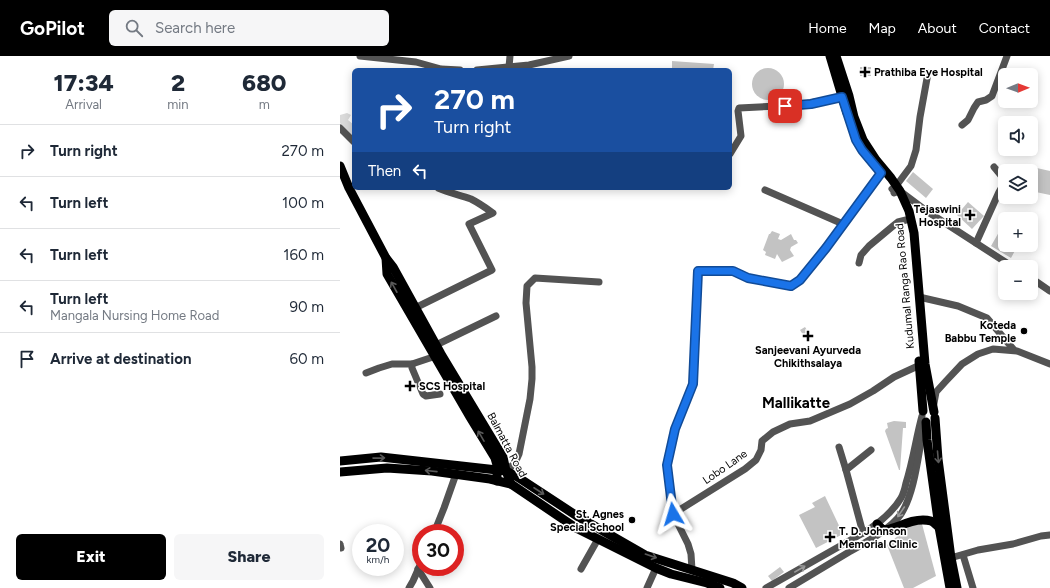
<!DOCTYPE html>
<meta charset="utf-8">
<style>
body{margin:0;font-family:Figtree,sans-serif;background:#f6f6f7;color:#1f2937;height:100vh;display:flex;flex-direction:column;font-size:15px;white-space:nowrap}
*{box-sizing:border-box;margin:0}
p{font-size:13px;color:#747a83}
.icon{flex:none;width:22px;height:22px;fill:none;stroke:currentColor;stroke-width:2;stroke-linecap:round;stroke-linejoin:round}
.map{position:relative;flex:1;overflow:hidden}
.side{display:flex;flex-direction:column;background:#fff;width:340px}
.side>*{flex:none}
.guide{position:absolute;left:12px;top:12px;width:380px;height:122px;border-radius:6px;box-shadow:0 2px 10px #0003;background:#1a4fa0;color:#fff;overflow:hidden}
.needle{width:26px;rotate:89deg}
.tools{position:absolute;left:658px;top:12px;display:grid;gap:8px}
.tools a{display:grid;place-items:center;width:40px;height:40px;border-radius:6px;background:#fff;box-shadow:0 2px 10px #0003;font-size:20px}
.speed{position:absolute;left:12px;top:468px;display:flex;gap:8px;font-size:20px;font-weight:700;text-align:center}
.speed>*{display:grid;place-content:center;width:52px;height:52px;border-radius:50%;background:#fff;box-shadow:0 2px 10px #0003;line-height:1}
.speed small{font-size:10px;font-weight:400}
.speed .limit{border:6px solid #d22;background:#fff;color:#111}
.pin{position:absolute;display:grid;place-items:center;width:34px;height:34px;color:#fff;margin:-17px;border-radius:8px;box-shadow:0 2px 6px #0006}
.me{position:absolute;width:44px;margin:-22px;rotate:353deg;stroke-linejoin:round;filter:drop-shadow(0 0 3px #0008)}
.turn{display:flex;align-items:center;gap:14px;height:84px;padding:0 16px;font-size:18px}
.turn .icon{width:52px;height:52px;stroke-width:2.5}
.turn b{display:block;font-size:28px;line-height:34px}
.then{display:flex;align-items:center;height:38px;padding:0 16px;background:#0003;gap:8px;font-size:15px}
.eta{display:flex;justify-content:space-evenly;align-items:center;height:68px;text-align:center}
.eta b{font-size:24px;font-weight:800;line-height:28px}
.action{display:flex;gap:8px;margin-top:auto;padding:8px 16px}
.action a{flex:1;height:46px;border-radius:6px;background:#000;color:#fff;font-size:16px;font-weight:800;line-height:46px;text-align:center}
.action a+a{background:#f6f6f7;color:#1f2937}
ul{padding:0;list-style:none}
li{display:flex;align-items:center;gap:12px;height:52px;padding:0 16px;border-top:1px solid #e0e1e3}
li div{flex:1}
li b{display:block;font-size:15px}
li em{font-style:normal}
header{display:flex;align-items:center;gap:24px;box-sizing:border-box;height:56px;padding:0 20px;background:#000;color:#fff}
header strong{font-size:19px}
nav{display:flex;gap:22px;margin-inline-start:auto;font-size:14px}
.search{width:280px;height:36px;background:#f6f6f7;display:flex;align-items:center;gap:10px;box-sizing:border-box;padding:0 14px;border-radius:6px;color:#747a83;font-size:15px}
main{display:flex;flex:1;min-height:0}
.map>svg:first-child{display:block}
.green{fill:#dadada}
.building{fill:#c3c3c3}
.lines{fill:none;stroke-linecap:round;stroke-linejoin:round}
.minor{stroke:#535353;stroke-width:7}
.major{stroke:#000;stroke-width:9}
.oneway{stroke:#595959}
.oneway2{stroke:#989898}
.route-casing{stroke:#114b97;stroke-width:10}
.route{stroke:#1a73e8;stroke-width:7}
.poi-dot{fill:#000;stroke:#fff;stroke-width:1.5}
.labels{text-anchor:middle;dominant-baseline:central;stroke-width:3;stroke-linejoin:round;paint-order:stroke}
.poi-label{font-size:11px;font-weight:bold;fill:#000;stroke:#fff;text-anchor:start}
.street-label{font-size:11px;fill:#000;stroke:#fff}
.district-label{font-size:15px;font-weight:bold;fill:#000;stroke:#fff}
</style>
<header>
<strong>GoPilot</strong>
<div class="search"><svg class="icon" aria-label="search" viewBox="0 0 24 24"><circle cx="10" cy="10" r="6"/><path d="M15 15l6 6"/></svg>Search here</div>
<nav><a>Home</a><a>Map</a><a>About</a><a>Contact</a></nav>
</header>
<main>
<section class="side">
<div class="eta">
<div><b>17:34</b><p>Arrival</p></div>
<div><b>2</b><p>min</p></div>
<div><b>680</b><p>m</p></div>
</div>
<ul>
<li><svg class="icon" aria-label="right" viewBox="0 0 24 24"><path d="M7 20v-9h11M14 6l5 5-5 5"/></svg><div><b>Turn right</b></div><em>270 m</em></li>
<li><svg class="icon" aria-label="left" viewBox="0 0 24 24"><path d="M17 20v-9H6M10 6l-5 5 5 5"/></svg><div><b>Turn left</b></div><em>100 m</em></li>
<li><svg class="icon" aria-label="left" viewBox="0 0 24 24"><path d="M17 20v-9H6M10 6l-5 5 5 5"/></svg><div><b>Turn left</b></div><em>160 m</em></li>
<li><svg class="icon" aria-label="left" viewBox="0 0 24 24"><path d="M17 20v-9H6M10 6l-5 5 5 5"/></svg><div><b>Turn left</b><p>Mangala Nursing Home Road</p></div><em>90 m</em></li>
<li><svg class="icon" aria-label="arrive" viewBox="0 0 24 24"><path d="M6 21V4h12l-3 4 3 4H6"/></svg><div><b>Arrive at destination</b></div><em>60 m</em></li>
</ul>
<div class="action"><a>Exit</a><a>Share</a></div>
</section>
<div class="map">
<svg width="710" height="532" viewBox="0 0 710 532">
<rect width="100%" height="100%" fill="#fff"/>
<path class="green" d="M7,57l4,2 -3,5 6,5v12l-5,-3 -9,-11v-8z"/>
<g class="building">
<path d="M332,5l42,3 -1,6h-41z"/>
<rect x="520" y="11" width="11" height="9"/>
<circle cx="428" cy="28" r="16"/>
<path d="M688,110l22,5v24l-19,-4v-20h-4z"/>
<path d="M573,116l20,17 -7,9 -20,-17z"/>
<path d="M628,146l16,14 -12,13 -15,-14z"/>
<path d="M432,175l8,3 -2,5 3,1 10,-6 3,6h2l2,3 -7,4 -1,3 4,6 -12,6 -5,-8 -2,5 -10,-4 1,-3 -3,-2 6,-16h1z"/>
<path d="M659,176l6,4v9h13l-7,13 -20,-12z"/>
<path d="M465,271l7,11 -5,3 -7,-11z"/>
<path d="M554,365l12,1v6h-3l-3,42h-1l-14,-39 1,-2 2,-1 -1,-5z"/>
<path d="M485,440l18,38 -27,14 -17,-33 16,-8 -3,-4z"/>
<path d="M582,468l14,52 -23,12h-9l-17,-43 24,-20z"/>
<path d="M440,511l4,5 -12,9 -4,-5z"/>
</g>
<g class="lines">
<g class="minor">
<path d="M20,0l56,6 25,7 19,1"/>
<path d="M169,11l1,-11"/>
<path d="M137,14l52,-5 40,-9"/>
<path d="M622,69l6,-5 6,-12 4,-6 8,-2 6,-4 15,-40"/>
<path d="M0,72l14,14"/>
<path d="M390,98l11,-18 -3,-25 1,-3 60,-3 43,-8"/>
<path d="M552,133l4,-3 15,-20 5,-16 4,-33 8,-44"/>
<path d="M425,134l78,34"/>
<path d="M554,137l6,-2 28,21 85,55"/>
<path d="M636,187l23,-51c8,-13 4,-14 -5,-25"/>
<path d="M519,207l2,-8 8,-9 24,-20 5,-4 8,-2"/>
<path d="M691,222l19,13"/>
<path d="M579,241l39,9 29,12 27,32"/>
<path d="M75,252l77,-38 -23,-46 24,-11c-7,-5 -14,-10 -22,-14 -11,-4 -22,-6 -33,-11"/>
<path d="M96,289l60,-29"/>
<path d="M99,299l-27,9v4l11,26 3,2 14,-2"/>
<path d="M26,317l13,-5 13,-4h20"/>
<path d="M594,347l2,-11 10,-11 16,-17 16,-10 15,-5 24,2 33,13"/>
<path d="M499,391l7,23 17,63"/>
<path d="M506,414l25,-20"/>
<path d="M166,415c6,-4 10,-9 13,-17l11,-55 2,-20v-12l-6,-64 1,-17 8,-8 64,4"/>
<path d="M333,458l-6,-49 8,-36 18,-45 5,-113h35l15,7 43,8 9,-6 26,-32 55,-75"/>
<path d="M94,477l10,-25 12,-34"/>
<path d="M0,488l1,4"/>
<path d="M623,499l10,33"/>
<path d="M607,503l31,-9 35,-6 28,-8 9,-1"/>
<path d="M78,513l12,19"/>
<path d="M241,513l17,-30"/>
<path d="M352,514l-1,-16 -3,-10 -15,-30 72,-45 11,-9 5,-10 1,-9 11,-9 17,-8 20,-3 40,-17 23,-13 21,-14 26,-12"/>
<path d="M69,532l4,-7 8,-18"/>
<path d="M307,532l9,-20"/>
<path d="M426,532l97,-55c15,-9 29,-20 38,-35 3,-5 4,-10 5,-15 7,-22 10,-45 16,-67"/>
<path d="M449,532c20,-12 40,-24 60,-36 16,-9 43,-24 52,-38 14,-22 17,-59 22,-83"/>
</g>
<g class="major">
<path d="M490,0l17,57"/>
<path d="M496,0l13,40 5,21 9,23 13,20 15,18 9,13 9,20 5,22 11,131 9,48"/>
<path d="M0,110l9,22 37,70 7,9 48,87 62,103 3,14 5,13 65,44 80,40 15,6 36,9 13,5"/>
<path d="M46,202l1,16 83,143 25,41 2,7v16"/>
<path d="M579,305l4,50"/>
<path d="M595,362l3,41 13,99 6,30"/>
<path d="M586,366l1,18 12,87 11,61"/>
<path d="M0,405l41,-4 125,14 10,5 61,40 68,39 88,28 9,5"/>
<path d="M0,416l47,-4 45,3 58,8 21,5"/>
<path d="M537,468l6,6c6,0 10,-2 16,-4 9,-4 22,-8 32,-5 3,1 5,4 8,6"/>
</g>
</g>
<defs><path id="oneway-shaft" d="M-6 0H5M1.5-3L5.5 0L1.5 3" fill="none" stroke-width="1.6" stroke-linecap="round" stroke-linejoin="round"/></defs>
<g class="oneway">
<use href="#oneway-shaft" transform="translate(54 231) rotate(-119)"/>
<use href="#oneway-shaft" transform="translate(141 380) rotate(-120)"/>
<use href="#oneway-shaft" transform="translate(598 401) rotate(85)"/>
<use href="#oneway-shaft" transform="translate(39 402) rotate(-1)"/>
<use href="#oneway-shaft" transform="translate(91 415) rotate(-174)"/>
<use href="#oneway-shaft" transform="translate(199 435) rotate(33)"/>
<use href="#oneway-shaft" transform="translate(311 500) rotate(19)"/>
</g>
<g class="oneway2">
<use href="#oneway-shaft" transform="translate(561 456) rotate(124)"/>
<use href="#oneway-shaft" transform="translate(460 513) rotate(-30)"/>
</g>
<g class="lines">
<defs>
<path id="route" d="M333,458l-6,-49 8,-36 18,-45 5,-113h35l15,7 43,8 9,-6 26,-32 55,-75 -19,-23 -6,-10 -14,-43 -31,7 -26,2"/>
</defs>
<use href="#route" class="route-casing"/>
<use href="#route" class="route"/>
</g>
<g class="poi-dot">
<path d="M523 10h4v4h4v4h-4v4h-4v-4h-4v-4h4z"/>
<path d="M628 153h4v4h4v4h-4v4h-4v-4h-4v-4h4z"/>
<circle cx="684" cy="275" r="4"/>
<path d="M466 274h4v4h4v4h-4v4h-4v-4h-4v-4h4z"/>
<path d="M68 324h4v4h4v4h-4v4h-4v-4h-4v-4h4z"/>
<circle cx="292" cy="464" r="4"/>
<path d="M488 475h4v4h4v4h-4v4h-4v-4h-4v-4h4z"/>
</g>
<g class="labels">
<g class="poi-label">
<text x="534" y="16">Prathiba Eye Hospital</text>
<text x="621" y="153" text-anchor="end">Tejaswini<tspan x="621" dy="13">Hospital</tspan></text>
<text x="676" y="269" text-anchor="end">Koteda<tspan x="676" dy="13">Babbu Temple</tspan></text>
<text x="468" y="294" text-anchor="middle">Sanjeevani Ayurveda<tspan x="468" dy="13">Chikithsalaya</tspan></text>
<text x="79" y="330">SCS Hospital</text>
<text x="284" y="458" text-anchor="end">St. Agnes<tspan x="284" dy="13">Special School</tspan></text>
<text x="499" y="475">T. D. Johnson<tspan x="499" dy="13">Memorial Clinic</tspan></text>
</g>
<g class="street-label">
<text transform="translate(565 230) rotate(-95)">Kudumal Ranga Rao Road</text>
<text transform="translate(167 389) rotate(62)">Balmatta Road</text>
<text transform="translate(385 411) rotate(-35)">Lobo Lane</text>
</g>
<g class="district-label">
<text x="456" y="347">Mallikatte</text>
</g>
</g>
</svg>
<div class="tools">
<a><svg class="needle" viewBox="-14 -14 28 28"><path d="M0-13l5 13h-10z" fill="#e53935"/><path d="M0 13l5-13h-10z" fill="#747a83"/></svg></a>
<a><svg class="icon" aria-label="sound" viewBox="0 0 24 24"><path d="M4 9h4l5-4v14l-5-4H4zM17 9q2 3 0 6"/></svg></a>
<a><svg class="icon" aria-label="layers" viewBox="0 0 24 24"><path d="M12 4l9 5-9 5-9-5zM3 14l9 5 9-5"/></svg></a>
<a>+</a>
<a>−</a>
</div>
<div class="speed"><div>20<small>km/h</small></div><div class="limit">30</div></div>
<div class="pin" style="left:445px;top:50px;background:#d93025"><svg class="icon" aria-label="arrive" viewBox="0 0 24 24"><path d="M6 21V4h12l-3 4 3 4H6"/></svg></div>
<svg class="me" style="left:333px;top:458px" viewBox="-20 -20 40 40"><path d="M0-17L14 15 0 8-14 15z" fill="#1a73e8" stroke="#fff" stroke-width="4"/></svg>
<div class="guide">
<div class="turn"><svg class="icon" aria-label="right" viewBox="0 0 24 24"><path d="M7 20v-9h11M14 6l5 5-5 5"/></svg><div><b>270 m</b>Turn right</div></div>
<div class="then">Then<svg class="icon" aria-label="left" viewBox="0 0 24 24"><path d="M17 20v-9H6M10 6l-5 5 5 5"/></svg></div>
</div>
</div>
</main>
